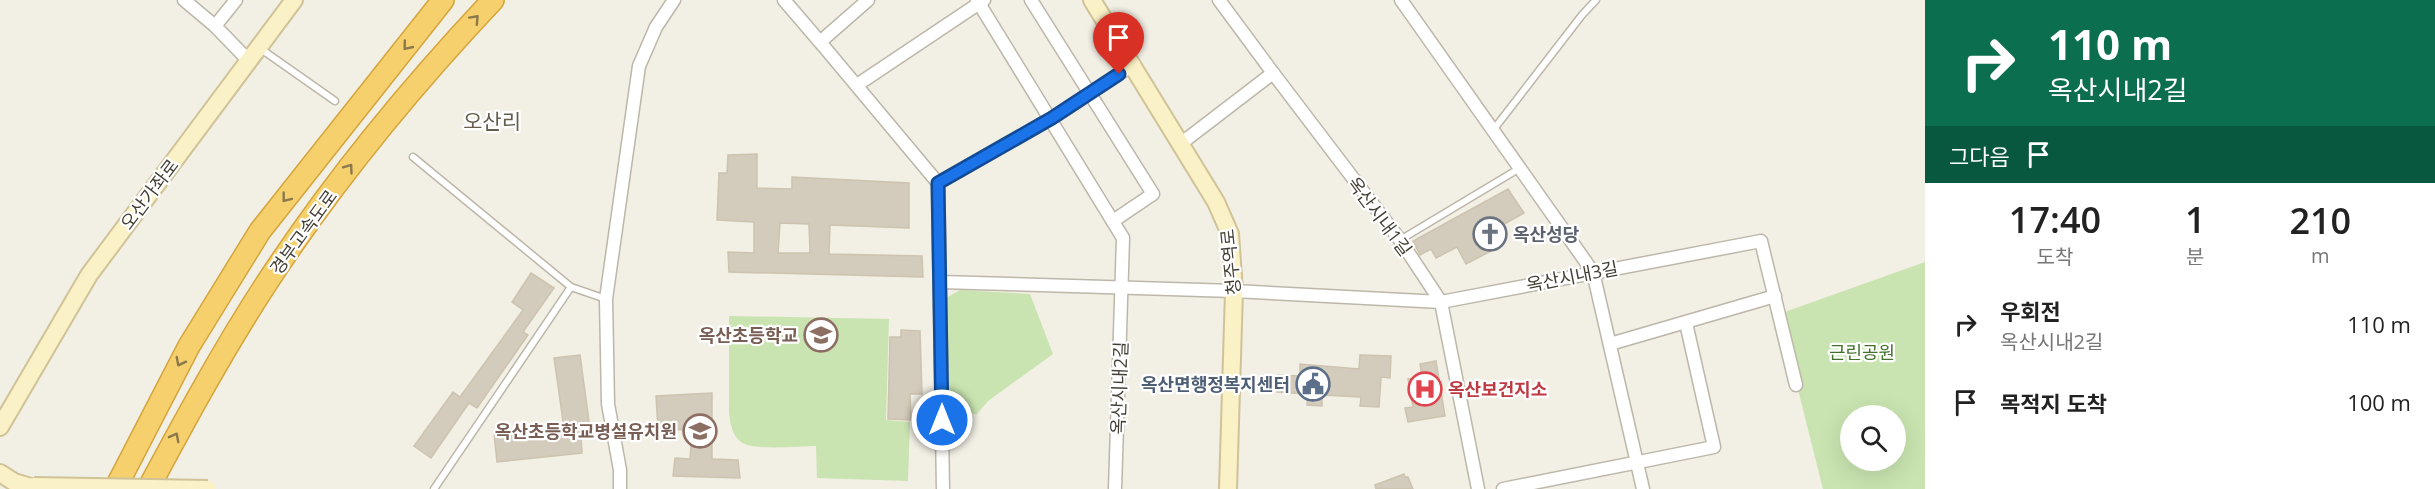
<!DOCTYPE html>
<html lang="ko">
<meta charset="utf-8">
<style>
body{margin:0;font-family:"Open Sans","Noto Sans KR",sans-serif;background:#f6f6f6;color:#222;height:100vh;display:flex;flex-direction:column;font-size:22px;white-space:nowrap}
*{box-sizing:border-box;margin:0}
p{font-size:20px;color:#767676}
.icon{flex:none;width:33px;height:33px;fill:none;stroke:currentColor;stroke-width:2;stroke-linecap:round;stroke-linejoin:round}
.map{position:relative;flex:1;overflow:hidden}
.details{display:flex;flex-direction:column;background:#fff;width:510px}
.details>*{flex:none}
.top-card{background:#0b6e4f;color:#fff;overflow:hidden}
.controls{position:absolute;left:1840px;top:405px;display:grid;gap:12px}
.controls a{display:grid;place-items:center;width:66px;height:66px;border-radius:50%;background:#fff;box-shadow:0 6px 24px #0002;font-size:30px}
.pin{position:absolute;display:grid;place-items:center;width:51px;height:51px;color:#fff;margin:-62px -26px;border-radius:50% 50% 50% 0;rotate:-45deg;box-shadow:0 0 6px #0007}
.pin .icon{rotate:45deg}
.me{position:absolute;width:66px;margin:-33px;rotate:0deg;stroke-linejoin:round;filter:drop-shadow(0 0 4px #0008)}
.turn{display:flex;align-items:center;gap:21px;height:126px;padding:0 24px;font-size:27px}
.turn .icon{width:78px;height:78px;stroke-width:2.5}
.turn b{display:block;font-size:42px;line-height:51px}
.then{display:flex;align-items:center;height:57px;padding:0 24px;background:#0003;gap:12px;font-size:22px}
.eta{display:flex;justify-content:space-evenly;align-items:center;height:102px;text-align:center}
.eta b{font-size:36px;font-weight:600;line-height:42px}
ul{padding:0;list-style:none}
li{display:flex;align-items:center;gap:18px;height:78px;padding:0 24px}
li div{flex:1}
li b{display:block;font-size:22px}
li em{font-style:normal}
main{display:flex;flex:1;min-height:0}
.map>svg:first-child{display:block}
.green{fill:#c9e4b0;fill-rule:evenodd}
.building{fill:#d3cbbb;stroke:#cdc3af;stroke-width:1.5;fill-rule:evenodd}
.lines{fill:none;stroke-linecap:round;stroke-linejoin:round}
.lane-casing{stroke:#bcb7a9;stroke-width:9}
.street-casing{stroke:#bcb7a9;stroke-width:15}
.secondary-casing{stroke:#cfc397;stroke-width:20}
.highway-casing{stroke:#d4a53d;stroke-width:24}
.lane{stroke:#fff;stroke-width:6}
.street{stroke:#fff;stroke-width:12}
.secondary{stroke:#fbf1c6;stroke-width:16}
.highway{stroke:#f6d06c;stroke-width:21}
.secondary-bridge-casing{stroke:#cfc397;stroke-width:20;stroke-linecap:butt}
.secondary-bridge{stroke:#fbf1c6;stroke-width:16}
.oneway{stroke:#8b794b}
.route-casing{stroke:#114b97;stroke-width:15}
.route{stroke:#1a73e8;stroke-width:10}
.labels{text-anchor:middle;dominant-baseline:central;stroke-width:4.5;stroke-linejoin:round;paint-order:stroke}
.street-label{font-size:18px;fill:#443f35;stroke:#fff}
.worship-label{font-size:18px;font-weight:bold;fill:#5b616d;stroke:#fff;text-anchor:start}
.education-label{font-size:18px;font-weight:bold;fill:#785e54;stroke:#fff;text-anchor:end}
.park-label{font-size:18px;fill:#42722c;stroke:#fff}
.service-label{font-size:18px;font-weight:bold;fill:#4e5e75;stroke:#fff;text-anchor:end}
.health-label{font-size:18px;font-weight:bold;fill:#be3a42;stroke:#fff;text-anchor:start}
.quarter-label{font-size:21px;fill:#665d4d;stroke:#fff}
</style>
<main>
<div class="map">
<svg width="1925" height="489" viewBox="0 0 1925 489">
<rect width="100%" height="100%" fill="#f2efe5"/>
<g class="green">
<path d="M1925,262v227h-102l-44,-175zM1851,416h45v44h-45z"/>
<path d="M960,290l70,4 23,60 -65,47 -11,13h-27l-4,-116z"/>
<path d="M729,316l160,3 -3,101 24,2 -2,59 -91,-3 -1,-32c-15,0 -64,5 -75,-4 -9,-7 -11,-19 -12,-30z"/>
</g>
<g class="building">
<path d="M757,154v34l35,1v-12l117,6v45l-79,-3 -1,29 93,2 1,21 -194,-5 -1,-20 26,1v-31l-37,-2 2,-47h8l1,-18zM780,223l29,1 1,29h-32z"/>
<path d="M1508,189l16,24 -39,22 8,15 -27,14 -9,-17 -21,11 -5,-9 -11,6 -7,-14z"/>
<path d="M531,273l23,15 -31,44 5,3 -51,73 -8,-5 -38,55 -17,-12 39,-54 7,5 63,-87 -11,-8z"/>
<path d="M901,330l19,1 2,63h-12l1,26 -23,-1 2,-82h11z"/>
<path d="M580,355l11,81 -10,1 1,16 -85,9 -3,-29 70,-5 -10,-70z"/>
<path d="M1360,355l31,1 -1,22 -9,-1 -2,30 -19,-1 1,-9 -39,-2v11l-15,-1 1,-11 -31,-2 1,-17 22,1v-12l59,5z"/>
<path d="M1436,361l9,55 -37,6 -3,-14 8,-1 -5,-28 14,-2 -2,-13z"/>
<path d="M712,393v66l26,1 2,18 -67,-2 2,-18 15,1 2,-29 -34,-1 -2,-33z"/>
<path d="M1404,474l1,3h3l5,12h-37l-1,-4z"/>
</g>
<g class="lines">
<defs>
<g id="lane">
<path d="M261,49l74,52"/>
<path d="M1494,129l88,-114 14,-15"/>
<path d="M413,157l158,130 35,12"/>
<path d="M1400,240l120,-72"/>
<path d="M434,489l137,-202"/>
</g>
<g id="street">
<path d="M184,0l31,26"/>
<path d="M236,0l-21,26 33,34"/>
<path d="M784,0l36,42"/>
<path d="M868,0l-48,42 118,141 5,306"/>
<path d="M977,0l146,238 -8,251"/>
<path d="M1031,0l122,194 -40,27"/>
<path d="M1219,0l54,73"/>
<path d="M1401,0l192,272 50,217"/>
<path d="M857,85l127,-85"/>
<path d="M1179,145l94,-72 127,167 41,62 37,187"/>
<path d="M938,183l114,-65 82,-54"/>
<path d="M941,282l293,9 207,11 320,-61 35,144"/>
<path d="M1610,344l165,-48"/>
<path d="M620,489v-19l-12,-66 -2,-105 33,-233 17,-39 18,-27"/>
<path d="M1503,489l211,-42 -28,-124"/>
</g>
<g id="secondary">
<path d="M1092,0l124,202 14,32 4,57 -6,198"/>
<path d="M0,427l89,-152 205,-275"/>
<path d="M0,473l14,9 17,5"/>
</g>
<g id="highway">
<path d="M115,489l74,-143 71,-115 183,-231"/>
<path d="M148,489c37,-69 75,-139 118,-205 66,-101 144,-196 227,-284"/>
</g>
</defs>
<use href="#lane" class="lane-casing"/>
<use href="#street" class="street-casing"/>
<use href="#secondary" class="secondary-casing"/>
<use href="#highway" class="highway-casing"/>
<use href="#lane" class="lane"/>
<use href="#street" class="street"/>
<use href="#secondary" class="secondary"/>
<use href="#highway" class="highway"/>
<defs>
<path id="secondary-bridge" d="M34,486l174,3"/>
</defs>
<use href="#secondary-bridge" class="secondary-bridge-casing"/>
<use href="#secondary-bridge" class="secondary-bridge"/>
</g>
<defs><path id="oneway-chevron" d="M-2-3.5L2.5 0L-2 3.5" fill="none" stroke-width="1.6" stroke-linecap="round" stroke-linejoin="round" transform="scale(1.5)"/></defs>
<g class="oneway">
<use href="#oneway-chevron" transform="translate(475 19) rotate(-47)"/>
<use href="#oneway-chevron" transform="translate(407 46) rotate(129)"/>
<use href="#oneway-chevron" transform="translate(349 168) rotate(-54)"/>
<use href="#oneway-chevron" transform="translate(286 198) rotate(128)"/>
<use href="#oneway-chevron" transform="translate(180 362) rotate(117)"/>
<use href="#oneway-chevron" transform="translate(175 437) rotate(-62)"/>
</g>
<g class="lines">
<defs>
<path id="route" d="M942,420l-4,-237 114,-65 67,-44"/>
</defs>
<use href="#route" class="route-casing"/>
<use href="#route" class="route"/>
</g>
<defs>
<symbol id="church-ring" viewBox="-11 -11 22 22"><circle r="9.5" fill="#fff" stroke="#6b7280" stroke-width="1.5"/><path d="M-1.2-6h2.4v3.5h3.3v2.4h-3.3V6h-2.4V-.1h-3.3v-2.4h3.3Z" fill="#6b7280"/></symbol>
<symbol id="school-ring" viewBox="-11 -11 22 22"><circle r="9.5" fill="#fff" stroke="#8d6e63" stroke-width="1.5"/><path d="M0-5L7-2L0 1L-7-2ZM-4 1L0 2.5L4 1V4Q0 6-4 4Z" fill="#8d6e63"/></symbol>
<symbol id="civic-ring" viewBox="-11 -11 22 22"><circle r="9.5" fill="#fff" stroke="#5c6f8a" stroke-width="1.5"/><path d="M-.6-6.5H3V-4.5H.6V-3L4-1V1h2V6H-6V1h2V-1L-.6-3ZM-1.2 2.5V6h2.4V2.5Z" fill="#5c6f8a"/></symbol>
<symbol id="hospital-ring" viewBox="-11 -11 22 22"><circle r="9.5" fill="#fff" stroke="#e0444e" stroke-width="1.5"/><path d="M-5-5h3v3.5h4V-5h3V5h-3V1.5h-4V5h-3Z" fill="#e0444e"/></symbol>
</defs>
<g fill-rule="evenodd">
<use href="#church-ring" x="1471" y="215" width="38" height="38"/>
<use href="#school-ring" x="802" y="316" width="38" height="38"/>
<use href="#civic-ring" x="1294" y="365" width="38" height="38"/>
<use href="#hospital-ring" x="1406" y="370" width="38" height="38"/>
<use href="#school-ring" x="681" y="412" width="38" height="38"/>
</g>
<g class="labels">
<g class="street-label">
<text transform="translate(149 194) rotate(-53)">오산가좌로</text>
<text transform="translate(1380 216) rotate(53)">옥산시내1길</text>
<text transform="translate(303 232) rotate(-54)">경부고속도로</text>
<text transform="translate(1230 262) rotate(-96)">청주역로</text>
<text transform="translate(1572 276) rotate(-11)">옥산시내3길</text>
<text transform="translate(1119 388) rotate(-88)">옥산시내2길</text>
</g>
<g class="worship-label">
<text x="1513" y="234">옥산성당</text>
</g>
<g class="education-label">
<text x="798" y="335">옥산초등학교</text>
<text x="677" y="431">옥산초등학교병설유치원</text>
</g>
<g class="park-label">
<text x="1862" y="352">근린공원</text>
</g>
<g class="service-label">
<text x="1290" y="384">옥산면행정복지센터</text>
</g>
<g class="health-label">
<text x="1448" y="389">옥산보건지소</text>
</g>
<g class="quarter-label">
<text x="492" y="121">오산리</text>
</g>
</g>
</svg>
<div class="controls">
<a><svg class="icon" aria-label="search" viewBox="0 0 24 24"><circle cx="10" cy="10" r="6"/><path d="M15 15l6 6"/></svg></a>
</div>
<div class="pin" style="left:1119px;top:74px;background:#d93025"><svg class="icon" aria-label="arrive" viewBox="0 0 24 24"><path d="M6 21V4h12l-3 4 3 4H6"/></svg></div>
<svg class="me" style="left:942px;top:420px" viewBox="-20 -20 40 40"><circle r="17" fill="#1a73e8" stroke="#fff" stroke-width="3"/><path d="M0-11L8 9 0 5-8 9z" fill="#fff"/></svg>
</div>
<section class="details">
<div class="top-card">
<div class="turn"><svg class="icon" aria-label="right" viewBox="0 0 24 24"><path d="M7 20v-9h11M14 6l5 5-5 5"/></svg><div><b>110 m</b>옥산시내2길</div></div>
<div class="then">그다음<svg class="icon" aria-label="arrive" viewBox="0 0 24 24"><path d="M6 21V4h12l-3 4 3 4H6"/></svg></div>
</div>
<div class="eta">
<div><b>17:40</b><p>도착</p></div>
<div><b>1</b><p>분</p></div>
<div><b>210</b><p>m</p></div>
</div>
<ul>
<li><svg class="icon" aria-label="right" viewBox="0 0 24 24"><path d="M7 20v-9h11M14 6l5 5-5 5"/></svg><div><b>우회전</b><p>옥산시내2길</p></div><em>110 m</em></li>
<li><svg class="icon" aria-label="arrive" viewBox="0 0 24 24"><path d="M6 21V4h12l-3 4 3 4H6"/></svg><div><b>목적지 도착</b></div><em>100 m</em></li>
</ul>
</section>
</main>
